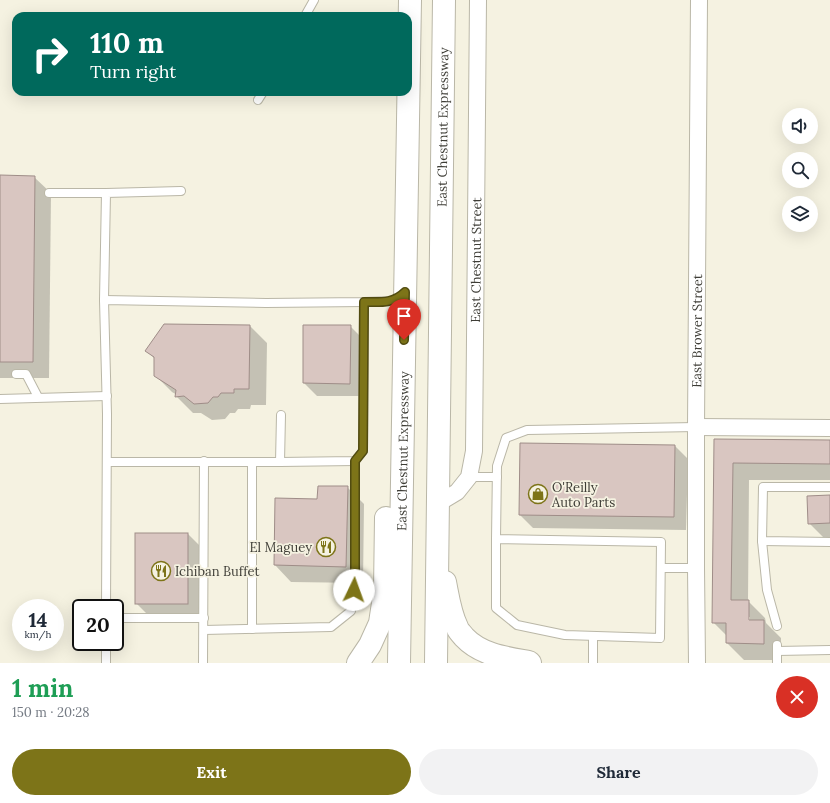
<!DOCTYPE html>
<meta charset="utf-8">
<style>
body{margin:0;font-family:Lora,serif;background:#f2f2f3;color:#1f2937;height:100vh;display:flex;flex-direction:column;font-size:15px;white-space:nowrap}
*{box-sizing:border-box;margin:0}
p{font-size:13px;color:#747a83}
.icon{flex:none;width:22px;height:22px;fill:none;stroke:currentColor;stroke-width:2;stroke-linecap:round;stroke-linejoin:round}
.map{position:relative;height:663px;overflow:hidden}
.details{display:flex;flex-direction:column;background:#fff;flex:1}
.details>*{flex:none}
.hud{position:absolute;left:12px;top:12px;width:400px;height:84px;border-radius:12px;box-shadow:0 4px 16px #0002;background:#00695c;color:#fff;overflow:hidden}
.fabs{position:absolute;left:782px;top:108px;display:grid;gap:8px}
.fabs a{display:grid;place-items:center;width:36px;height:36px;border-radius:50%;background:#fff;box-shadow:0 4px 16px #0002;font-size:20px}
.speed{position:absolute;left:12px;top:599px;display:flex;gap:8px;font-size:20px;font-weight:700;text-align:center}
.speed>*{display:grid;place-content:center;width:52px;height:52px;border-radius:50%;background:#fff;box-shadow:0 4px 16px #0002;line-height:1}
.speed small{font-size:10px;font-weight:400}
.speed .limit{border:2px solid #111;border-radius:6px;background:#fff;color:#111}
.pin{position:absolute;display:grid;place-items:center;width:34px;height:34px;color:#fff;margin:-41px -17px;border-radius:50% 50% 50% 0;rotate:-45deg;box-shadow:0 0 4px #0007}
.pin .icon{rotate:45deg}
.me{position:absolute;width:44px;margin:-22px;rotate:3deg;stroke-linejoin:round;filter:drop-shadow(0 0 3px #0008)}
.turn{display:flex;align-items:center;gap:14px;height:84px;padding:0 12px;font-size:18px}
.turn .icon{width:52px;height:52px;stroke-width:2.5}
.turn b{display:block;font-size:28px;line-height:34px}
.round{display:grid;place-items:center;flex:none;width:42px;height:42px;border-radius:21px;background:#f2f2f3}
.headline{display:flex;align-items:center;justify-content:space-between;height:68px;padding:0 12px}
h1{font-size:24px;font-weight:700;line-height:30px;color:#1e9e55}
.action{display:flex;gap:8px;margin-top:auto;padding:8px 12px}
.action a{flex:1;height:46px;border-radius:24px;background:#7d7418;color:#fff;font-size:16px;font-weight:700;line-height:46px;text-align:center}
.action a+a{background:#f2f2f3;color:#1f2937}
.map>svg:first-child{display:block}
.shadow{fill:#0003;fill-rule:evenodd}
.building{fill:#d9c6c1;stroke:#9f8d88}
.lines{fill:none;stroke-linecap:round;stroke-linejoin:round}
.lane-casing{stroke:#bab7a7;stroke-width:10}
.street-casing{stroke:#bab7a7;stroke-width:18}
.primary-casing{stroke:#bab7a7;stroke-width:24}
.lane{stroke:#fff;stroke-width:8}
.street{stroke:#fff;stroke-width:16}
.primary{stroke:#fff;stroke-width:22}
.route-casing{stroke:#514b10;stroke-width:10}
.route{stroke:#7d7418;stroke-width:7}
.labels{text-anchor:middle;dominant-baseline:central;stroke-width:3.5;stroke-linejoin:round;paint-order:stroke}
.street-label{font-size:13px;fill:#3e3d36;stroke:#f5f2e1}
.poi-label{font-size:13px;fill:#3e3d36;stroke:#f5f2e1;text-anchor:start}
</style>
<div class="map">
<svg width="830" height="663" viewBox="0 0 830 663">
<rect width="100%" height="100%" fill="#f5f2e1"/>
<g class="shadow">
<path d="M0,176l34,1 17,16 -2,185h-49z"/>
<path d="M250,326l17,17 -1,62h-15l-1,4h-12l-3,4h-5l-5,6 -13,1 -11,-7h-8l-17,-17 1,-1 -5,-3 -17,-17v-16l-8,-8z"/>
<path d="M350,326l13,13v57h-46l-13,-13z"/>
<path d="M715,440l115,1v39h-81l-1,121 17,17 1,5 15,15v22h-37l-17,-17v-7l-14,-14zM748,617h2v8z"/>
<path d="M521,444l154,2 13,13 -2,71 -153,-2 -13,-13z"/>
<path d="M347,487l17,17 -1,79 -72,-1 -16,-17 1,-66 42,1z"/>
<path d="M830,496v44h-4l-17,-17z"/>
<path d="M188,534l13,13v69h-52l-13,-13z"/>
</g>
<g class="building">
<path d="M0,175l35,1 -2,186h-33z"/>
<path d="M164,324l86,1 -1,64h-15v4h-13l-3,4h-5l-5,6 -14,1 -10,-8 -9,1 1,-7 -22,-14v-19l-9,-6z"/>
<path d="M303,325h48l-1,59 -47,-1z"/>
<path d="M714,439l116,1v24l-97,-1 -2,137h18v20h15v24l-38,-1v-20h-14z"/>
<path d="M520,443l155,2 -1,72 -155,-2z"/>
<path d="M318,486h30l-2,81 -72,-2 1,-67 42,1z"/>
<path d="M830,495v28l-22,1 -1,-28z"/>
<rect x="135" y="533" width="53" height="71"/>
</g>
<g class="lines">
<defs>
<g id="lane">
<path d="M305,16l9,-16"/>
<path d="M258,100l5,-8"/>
<path d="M49,193h57"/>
<path d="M104,300l2,-107 75,-2"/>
<path d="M16,374h10l12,23"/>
<path d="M0,399l107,-3"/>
<path d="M107,462h173l1,-47"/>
<path d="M280,462l75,-1 8,-10 1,-149"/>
<path d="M252,463v166"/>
<path d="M469,477h28"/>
<path d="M830,487h-67l-1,54 68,1"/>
<path d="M496,539v69l21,17 48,10 95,3 1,-96 -165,-3 1,-73 9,-28 21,-8 169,-3"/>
<path d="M762,541l5,49 10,36"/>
<path d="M661,568h35"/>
<path d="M106,608l1,-194 -3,-114 162,3 98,-1 27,-1 8,-3 3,-3"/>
<path d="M115,618h89"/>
<path d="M204,630l127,-3 20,-16 4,-32v-118"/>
<path d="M593,636v27"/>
<path d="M777,651l53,-1"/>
<path d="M106,663v-21"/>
<path d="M203,663l1,-202"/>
<path d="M777,663v-18"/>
</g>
<g id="street">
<path d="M696,427l134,1"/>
<path id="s1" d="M437,504l20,-12 12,-15 5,-26 4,-451"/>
<path id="s2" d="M697,663l-1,-95v-141l3,-427"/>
</g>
<g id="primary">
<path d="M445,582c3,15 5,31 12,45 1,4 5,7 7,10 17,18 42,21 65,25l1,1"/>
<path d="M358,663l12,-18 10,-22 5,-33 1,-72"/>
<path id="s3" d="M399,663l11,-663"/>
<path id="s4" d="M436,663l8,-663"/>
</g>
</defs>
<use href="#lane" class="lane-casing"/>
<use href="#street" class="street-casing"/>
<use href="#primary" class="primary-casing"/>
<use href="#lane" class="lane"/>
<use href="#street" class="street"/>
<use href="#primary" class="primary"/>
</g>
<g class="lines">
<defs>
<path id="route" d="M354,590l1,-11v-118l8,-10 1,-149c16,0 29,2 41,-10l-1,48"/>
</defs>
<use href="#route" class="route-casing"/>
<use href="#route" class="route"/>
</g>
<defs>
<symbol id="shop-ring" viewBox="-11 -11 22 22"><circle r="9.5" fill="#f5f2e1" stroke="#7d7418" stroke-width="1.5"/><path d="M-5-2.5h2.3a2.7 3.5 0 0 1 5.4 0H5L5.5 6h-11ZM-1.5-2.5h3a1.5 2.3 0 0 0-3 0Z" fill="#7d7418"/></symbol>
<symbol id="restaurant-ring" viewBox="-11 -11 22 22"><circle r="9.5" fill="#f5f2e1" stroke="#7d7418" stroke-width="1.5"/><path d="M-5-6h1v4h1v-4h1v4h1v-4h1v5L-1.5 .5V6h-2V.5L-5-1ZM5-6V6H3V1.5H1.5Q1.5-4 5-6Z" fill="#7d7418"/></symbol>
</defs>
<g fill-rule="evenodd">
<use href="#shop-ring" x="527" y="483" width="22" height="22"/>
<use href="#restaurant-ring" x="315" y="536" width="22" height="22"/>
<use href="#restaurant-ring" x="150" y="560" width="22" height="22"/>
</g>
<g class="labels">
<g class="street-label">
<text stroke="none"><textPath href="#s4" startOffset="536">East Chestnut Expressway</textPath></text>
<text stroke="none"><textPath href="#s1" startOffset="260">East Chestnut Street</textPath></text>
<text stroke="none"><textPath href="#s2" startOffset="332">East Brower Street</textPath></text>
<text stroke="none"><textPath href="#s3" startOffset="212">East Chestnut Expressway</textPath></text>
</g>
<g class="poi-label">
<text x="552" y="487">O'Reilly<tspan x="552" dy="15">Auto Parts</tspan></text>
<text x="312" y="547" text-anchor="end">El Maguey</text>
<text x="175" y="571">Ichiban Buffet</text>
</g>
</g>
</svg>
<div class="fabs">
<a><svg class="icon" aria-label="sound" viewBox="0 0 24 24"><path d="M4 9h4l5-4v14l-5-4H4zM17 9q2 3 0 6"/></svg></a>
<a><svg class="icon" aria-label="search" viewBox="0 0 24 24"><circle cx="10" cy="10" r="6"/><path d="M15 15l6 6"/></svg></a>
<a><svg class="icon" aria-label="layers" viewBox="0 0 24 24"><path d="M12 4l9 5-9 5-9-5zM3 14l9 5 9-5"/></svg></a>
</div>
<div class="speed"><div>14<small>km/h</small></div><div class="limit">20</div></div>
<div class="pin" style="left:404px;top:340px;background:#d93025"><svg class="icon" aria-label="arrive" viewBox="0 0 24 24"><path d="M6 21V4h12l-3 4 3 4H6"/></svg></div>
<svg class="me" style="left:354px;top:590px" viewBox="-20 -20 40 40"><circle r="19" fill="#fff"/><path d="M0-13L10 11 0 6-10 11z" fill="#7d7418"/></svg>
<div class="hud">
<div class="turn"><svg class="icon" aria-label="right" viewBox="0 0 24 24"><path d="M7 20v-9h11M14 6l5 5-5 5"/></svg><div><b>110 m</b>Turn right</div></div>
</div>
</div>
<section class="details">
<div class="headline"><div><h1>1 min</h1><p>150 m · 20:28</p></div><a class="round" style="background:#d93025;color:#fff"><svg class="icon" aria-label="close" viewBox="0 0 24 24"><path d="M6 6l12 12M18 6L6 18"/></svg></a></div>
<div class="action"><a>Exit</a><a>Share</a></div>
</section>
